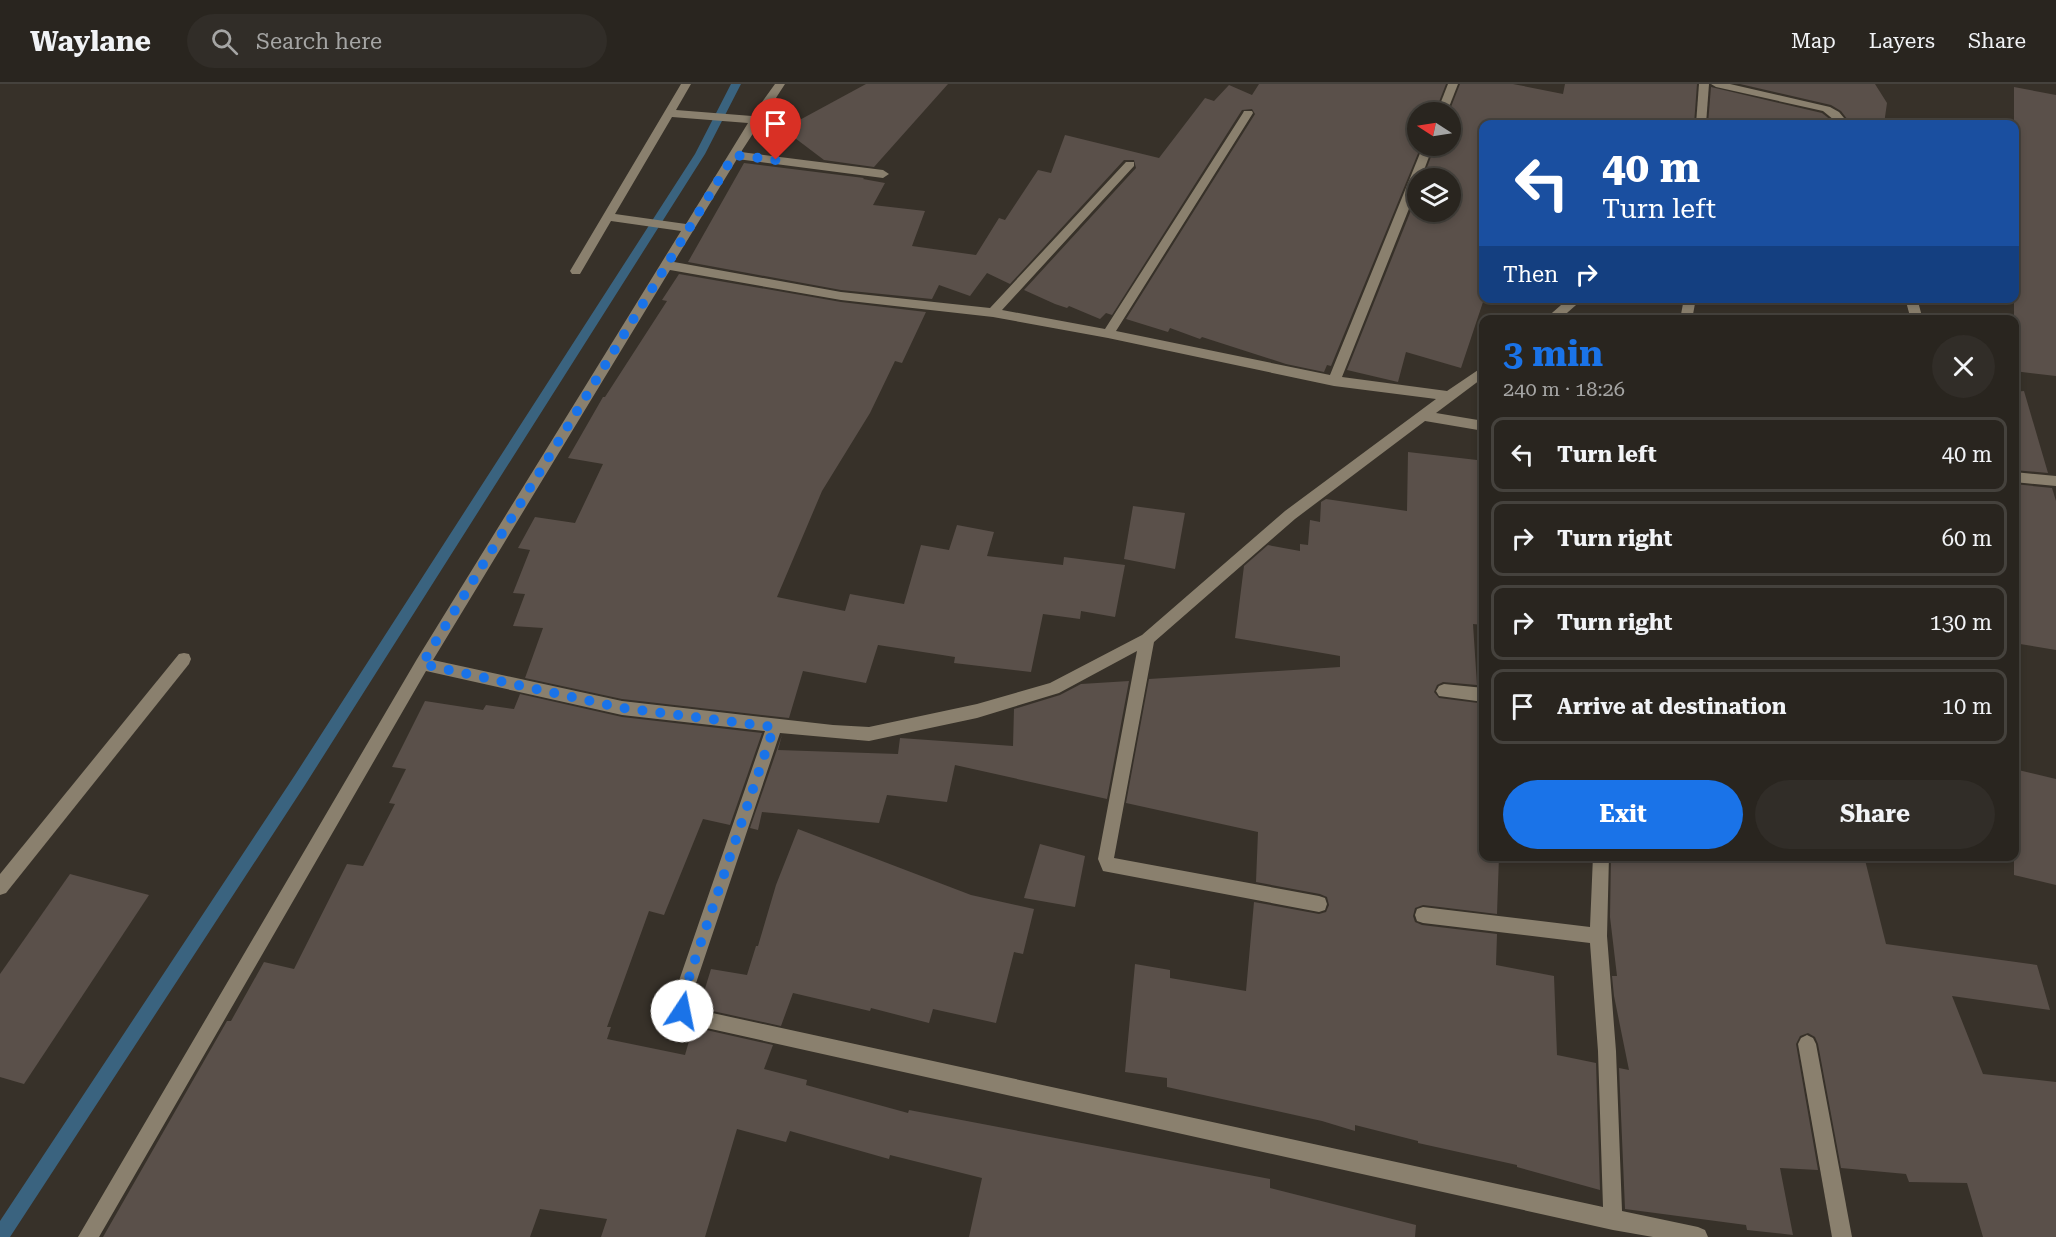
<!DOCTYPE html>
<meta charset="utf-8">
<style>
body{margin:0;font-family:"Roboto Serif",serif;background:#312d28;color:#f1f3f6;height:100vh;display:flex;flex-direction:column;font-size:22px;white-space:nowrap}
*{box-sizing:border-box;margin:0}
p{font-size:20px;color:#a5a5a4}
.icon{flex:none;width:33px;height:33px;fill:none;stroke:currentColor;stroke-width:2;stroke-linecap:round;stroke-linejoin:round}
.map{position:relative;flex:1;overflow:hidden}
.side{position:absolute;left:1479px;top:231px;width:540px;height:546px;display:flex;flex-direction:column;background:#29251f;border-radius:12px;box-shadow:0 3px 9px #0003,0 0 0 2px #45423d}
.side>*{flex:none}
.guide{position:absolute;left:1479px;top:36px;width:540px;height:183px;border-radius:12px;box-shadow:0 3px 9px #0003,0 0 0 2px #45423d;background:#1a4fa0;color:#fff;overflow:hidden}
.needle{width:39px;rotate:282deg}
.fabs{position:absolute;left:1407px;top:18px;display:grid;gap:12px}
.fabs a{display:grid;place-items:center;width:54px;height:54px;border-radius:50%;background:#29251f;box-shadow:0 3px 9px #0003,0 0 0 2px #45423d;font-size:30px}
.pin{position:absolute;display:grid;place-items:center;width:51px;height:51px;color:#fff;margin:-62px -26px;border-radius:50% 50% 50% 0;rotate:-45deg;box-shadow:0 0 6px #0007}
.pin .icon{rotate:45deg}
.me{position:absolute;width:66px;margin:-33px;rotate:11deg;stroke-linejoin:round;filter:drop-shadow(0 0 4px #0008)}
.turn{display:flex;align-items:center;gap:21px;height:126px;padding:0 24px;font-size:27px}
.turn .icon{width:78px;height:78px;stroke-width:2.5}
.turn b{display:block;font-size:42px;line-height:51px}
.then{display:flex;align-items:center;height:57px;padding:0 24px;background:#0003;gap:12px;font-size:22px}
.round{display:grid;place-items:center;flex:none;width:63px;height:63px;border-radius:32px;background:#312d28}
.overview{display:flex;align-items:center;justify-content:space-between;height:102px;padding:0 24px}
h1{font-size:36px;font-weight:700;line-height:45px;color:#1a73e8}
.button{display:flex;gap:12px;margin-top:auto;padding:12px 24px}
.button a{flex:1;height:69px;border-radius:36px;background:#1a73e8;color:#fff;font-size:24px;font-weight:700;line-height:69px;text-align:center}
.button a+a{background:#312d28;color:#f1f3f6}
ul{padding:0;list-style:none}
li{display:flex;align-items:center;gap:18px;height:75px;margin:0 12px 9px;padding:0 12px;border:3px solid #45423d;border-radius:12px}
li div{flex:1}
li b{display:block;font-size:22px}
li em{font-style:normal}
header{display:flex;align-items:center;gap:36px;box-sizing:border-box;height:84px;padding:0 30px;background:#29251f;border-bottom:2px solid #45423d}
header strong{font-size:28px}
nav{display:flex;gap:33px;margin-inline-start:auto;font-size:21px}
.search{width:420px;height:54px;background:#312d28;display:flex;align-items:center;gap:15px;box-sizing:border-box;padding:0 21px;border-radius:33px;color:#a5a5a4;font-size:22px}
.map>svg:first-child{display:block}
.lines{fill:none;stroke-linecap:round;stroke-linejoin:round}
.stream{fill:#3a637f;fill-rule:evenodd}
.building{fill:#5a504a}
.minor{fill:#8a806e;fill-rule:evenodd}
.route{stroke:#1a73e8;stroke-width:10;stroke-dasharray:0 18}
</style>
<header>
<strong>Waylane</strong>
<div class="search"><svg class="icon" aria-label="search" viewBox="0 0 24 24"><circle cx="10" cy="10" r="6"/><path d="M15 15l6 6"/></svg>Search here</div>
<nav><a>Map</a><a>Layers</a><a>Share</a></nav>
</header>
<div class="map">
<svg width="2056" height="1153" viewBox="0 0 2056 1153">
<rect width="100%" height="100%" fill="#373129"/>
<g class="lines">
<path class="stream" d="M731,0h10l-36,70 -400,631 -295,452h-10v-16l295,-446 400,-621z"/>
</g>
<g class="building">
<path d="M866,0h82l-74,83 -50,-7 -41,-31z"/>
<path d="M1259,0h187l-11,28h-17v34h3l-90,220 -4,-1 -3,7 -38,-8 -84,-27 -2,2 -30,-11 -2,4 -42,-13 129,-205 -3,-5 -10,1 -130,205 -6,-2 -6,6 -31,-13 -2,2 -12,-4 -31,-14 112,-122 -2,-8h-10l-114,124 -23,-11 -17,23 -31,-11 -7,14 -91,-9 -153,-28 56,-99 120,15 -1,1 22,4 -12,22 52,6 -13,35 64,9 23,-37 6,2 33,-50 13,3 14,-38 94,23 46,-60 9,3 15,-16 23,10z"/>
<path d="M1460,0h53l50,10 2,-10h132l-3,40h-210v175l-23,69 -55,-16 -8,30 -51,-12 71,-177v19h32v-34h-27l12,-32h15l-1,-34z"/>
<path d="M1740,0h135l12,19 -3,21h-33l-10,-13 -10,-6z"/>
<path d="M1711,3l111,26 14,11h-128z"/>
<path d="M2014,3l42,8v281l-42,-5z"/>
<path d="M679,190l162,28 85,10 -24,51 -7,-2 -25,52 -48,78 -45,106 68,14 5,-17 54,10 17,-59 28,5 8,-25 37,7 -7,24 76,9 1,-8 61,8 -10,52 -34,-6 -1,8 -37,-5 -12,58 -77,-9 1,-6 -77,-12 -12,38 -63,-12 -14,47 -167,-19 -97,-21 18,-50 -30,-2 12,-32 -12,-1 17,-43 -12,-2 17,-31 40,6 28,-59 -35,-6 35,-61h2l62,-96 -5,-1z"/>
<path d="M2024,307l24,82 -34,-3v-78z"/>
<path d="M1408,368l69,8 1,28h6v137l-11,-1 4,61 -34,-3 -6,3 -3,7 5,6 39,5v15l6,1v137h15l-2,58 -74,-9 -8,3 -2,8 2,6 7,3 75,9 -1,31 58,11 3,79 39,8 4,127 -83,-23v-2l-99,-22v-2l-63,-16v6l-33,-10 -155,-34v-9l-42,-6 10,-108 35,6v8l76,13 8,-89 65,12 7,-2 3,-7 -2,-8 -7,-3 -64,-12 2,-50 -132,-29 23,-124 191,-12v-11l-105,-18 9,-72 24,-21 32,6v-7l8,1 2,-25 10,2 1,-20 5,-3 81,12z"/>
<path d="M2014,400l38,4 4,13v149l-42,-7z"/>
<path d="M1133,422l52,7 -10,56 -51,-10z"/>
<path d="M1129,597l-22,118 -152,-34 -8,37 -60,-7 -8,28 -117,-11 -4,18 -8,-2 32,-93 -4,15 120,4 2,-16 113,8 1,-37 46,-14 21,-11z"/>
<path d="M520,610l102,23 140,16 -32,92 -27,-6 -39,96 -15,-4 -42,116h4l-4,12 78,16 8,-28 80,18 -9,24 43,11 -1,5 102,28 1,-3 361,69v9l146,37 -1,12h-446l13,-59 -92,-23 -1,4 -99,-28 -4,11 -49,-13 -32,108h-104l6,-18 -67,-10 -10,28h-427l124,-216h4l33,-59 30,7 53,-105 16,2 32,-62 -6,-1 17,-34 -14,-2 33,-66 58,9 3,-5 28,4z"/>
<path d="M2014,685l42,10v106l-42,-10z"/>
<path d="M798,745l173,66 63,14 -11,45 -9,-2 -18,71 -63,-14 -4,14 -58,-15 -1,3 -77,-18 -12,33 -82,-18 12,-39 36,6 9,-29h2l18,-61z"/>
<path d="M1040,760l45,12 -10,51 -51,-9z"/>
<path d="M1611,772h92l62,4 -1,-4h100l22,88 151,21 13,45 -98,-14 31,78 73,8v155h-73l-16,-54 -58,-1 -3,-8 -65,-6 -23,-124 -3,-7 -7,-4 -8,3 -4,8 22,126 -38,-2 13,67 -46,-5 -1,-5 -121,-16 -6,-141 10,2 -15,-74 -2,-20h5l-7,-59z"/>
<path d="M70,790l79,21 -125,189 -24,-7v-103z"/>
</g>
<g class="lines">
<g class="minor">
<path d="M681,0h10l-15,26 76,6 23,-32h10l-44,68 142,18 6,4 -6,4 -146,-19 -63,103 167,30 149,16 136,-146h8v4l-132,144 103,19 138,-216 1,-2h8l1,2 -137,218 214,44 93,-229h10l-12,32h-3v8l-76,191 105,14 37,-25v11l-48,36 48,8v10l-59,-10 -130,98 -141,123 -40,216 205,38 6,2 2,6 -2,6 -6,2 -216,-41 -5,-12 39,-208 -78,42 -82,25 -108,23 -89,-8 -90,268v5l4,3 909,198 -5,-156 -8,-108 -167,-20 -6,-2 -2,-6 2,-6 6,-2 167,20 3,-71h16l-2,80 9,115 6,160 76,16 7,3 3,7h-55l-40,-7 -929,-207 -8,-6 -4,-16 93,-270 -143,-16 -196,-44 -327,566h-21l339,-578 264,-428 -70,-10 -31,53h-8l-2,-3zM672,33l76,6 -62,101 -71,-10zM670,186l171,30 152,17 115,21 226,48 102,13 -151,112 -143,124 -92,48 -73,21 -108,23 -36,-2 -211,-24 -189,-41z"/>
<path d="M1448,0h10l-11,28h-10z"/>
<path d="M1699,0h10l-3,40h-10z"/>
<path d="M1711,0h19l100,23 9,5 10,12h-10l-16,-13 -107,-24z"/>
<path d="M1569,214h15l-25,22h-15z"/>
<path d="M1684,214h12l-4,22h-12z"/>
<path d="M1905,214h12l6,22h-12z"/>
<path d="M2014,388l42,4v10l-42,-4z"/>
<path d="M184,569l5,1 2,5 -2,5 -183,229 -6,2v-21l179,-220z"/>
<path d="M1444,600l40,4v14l-45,-6 -3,-5 3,-5z"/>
<path d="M1807,951l6,3 3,6 36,193h-20l-34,-193 3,-6z"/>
</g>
</g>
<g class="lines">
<path class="route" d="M682,927l-1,-10 93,-274 -152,-19 -200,-44 312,-509 42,5"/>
</g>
</svg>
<div class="fabs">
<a><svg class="needle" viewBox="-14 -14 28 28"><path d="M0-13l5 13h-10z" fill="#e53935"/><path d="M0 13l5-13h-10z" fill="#a5a5a4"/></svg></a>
<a><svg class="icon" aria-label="layers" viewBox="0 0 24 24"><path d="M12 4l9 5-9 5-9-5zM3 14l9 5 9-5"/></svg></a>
</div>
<div class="pin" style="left:776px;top:76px;background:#d93025"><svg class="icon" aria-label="arrive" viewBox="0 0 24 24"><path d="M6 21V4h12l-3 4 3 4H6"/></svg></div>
<svg class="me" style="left:682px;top:927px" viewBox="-20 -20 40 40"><circle r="19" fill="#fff"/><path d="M0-13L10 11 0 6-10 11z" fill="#1a73e8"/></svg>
<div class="guide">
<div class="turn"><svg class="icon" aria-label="left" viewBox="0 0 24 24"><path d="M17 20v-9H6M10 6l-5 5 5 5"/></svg><div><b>40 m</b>Turn left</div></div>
<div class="then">Then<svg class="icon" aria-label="right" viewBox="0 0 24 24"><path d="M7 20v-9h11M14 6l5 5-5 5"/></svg></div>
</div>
<section class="side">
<div class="overview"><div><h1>3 min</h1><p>240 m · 18:26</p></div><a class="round"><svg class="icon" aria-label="close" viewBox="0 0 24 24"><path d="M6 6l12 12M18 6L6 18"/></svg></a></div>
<ul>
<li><svg class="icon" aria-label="left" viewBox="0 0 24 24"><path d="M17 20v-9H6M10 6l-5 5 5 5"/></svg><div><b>Turn left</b></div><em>40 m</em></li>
<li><svg class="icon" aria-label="right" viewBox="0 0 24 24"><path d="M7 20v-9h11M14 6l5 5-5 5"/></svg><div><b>Turn right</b></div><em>60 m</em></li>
<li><svg class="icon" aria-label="right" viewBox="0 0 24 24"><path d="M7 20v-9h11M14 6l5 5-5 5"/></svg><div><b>Turn right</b></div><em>130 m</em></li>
<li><svg class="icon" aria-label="arrive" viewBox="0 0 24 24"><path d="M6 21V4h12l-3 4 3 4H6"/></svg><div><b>Arrive at destination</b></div><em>10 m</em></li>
</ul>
<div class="button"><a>Exit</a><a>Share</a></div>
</section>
</div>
